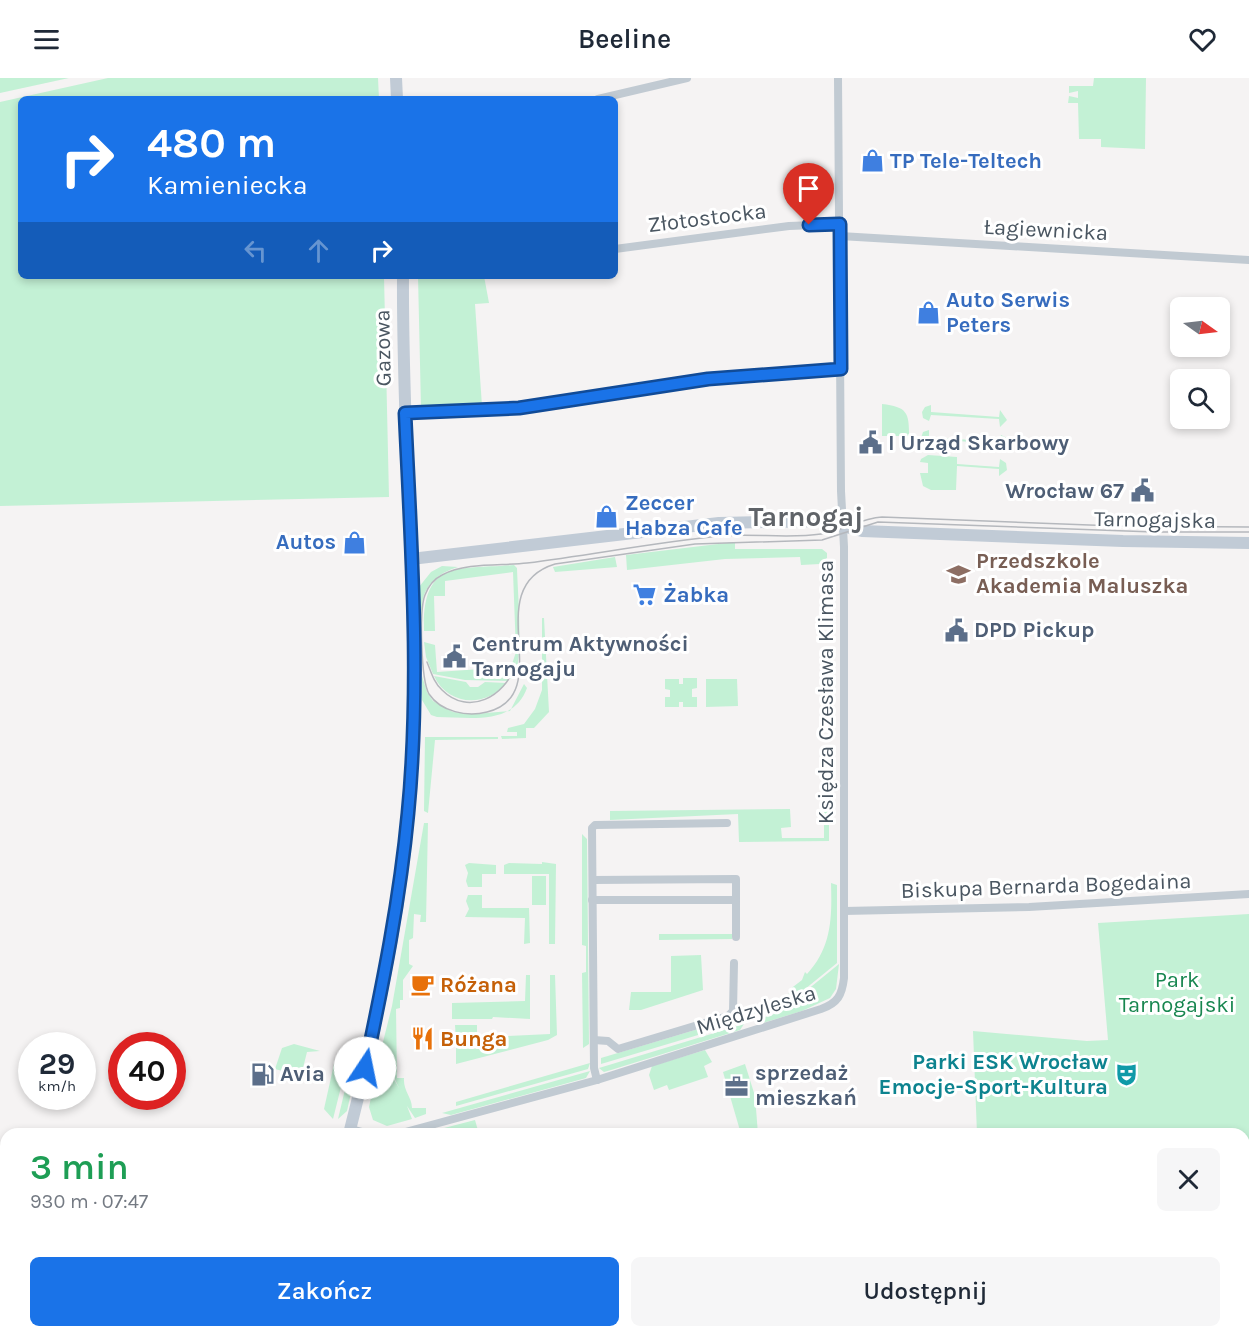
<!DOCTYPE html>
<html lang="pl">
<meta charset="utf-8">
<style>
body{margin:0;font-family:Karla,sans-serif;background:#f6f6f7;color:#1f2937;height:100vh;display:flex;flex-direction:column;font-size:22px;white-space:nowrap}
*{box-sizing:border-box;margin:0}
p{font-size:20px;color:#747a83}
.icon{flex:none;width:33px;height:33px;fill:none;stroke:currentColor;stroke-width:2;stroke-linecap:round;stroke-linejoin:round}
.map{position:relative;flex:1;overflow:hidden}
.details{position:absolute;left:0px;top:1050px;width:1250px;height:210px;display:flex;flex-direction:column;background:#fff;border-radius:18px 18px 0 0;box-shadow:0 3px 9px #0003}
.details>*{flex:none}
.banner{position:absolute;left:18px;top:18px;width:600px;height:183px;border-radius:9px;box-shadow:0 3px 9px #0003;background:#1a73e8;color:#fff;overflow:hidden}
.needle{width:39px;rotate:104deg}
.fabs{position:absolute;left:1170px;top:219px;display:grid;gap:12px}
.fabs a{display:grid;place-items:center;width:60px;height:60px;border-radius:9px;background:#fff;box-shadow:0 3px 9px #0003;font-size:30px}
.speed{position:absolute;left:18px;top:954px;display:flex;gap:12px;font-size:30px;font-weight:700;text-align:center}
.speed>*{display:grid;place-content:center;width:78px;height:78px;border-radius:50%;background:#fff;box-shadow:0 3px 9px #0003;line-height:1}
.speed small{font-size:15px;font-weight:400}
.speed .limit{border:9px solid #d22;background:#fff;color:#111}
.pin{position:absolute;display:grid;place-items:center;width:51px;height:51px;color:#fff;margin:-62px -26px;border-radius:50% 50% 50% 0;rotate:-45deg;box-shadow:0 0 6px #0007}
.pin .icon{rotate:45deg}
.me{position:absolute;width:66px;margin:-33px;rotate:11deg;stroke-linejoin:round;filter:drop-shadow(0 0 4px #0008)}
.turn{display:flex;align-items:center;gap:21px;height:126px;padding:0 30px;font-size:27px}
.turn .icon{width:78px;height:78px;stroke-width:2.5}
.turn b{display:block;font-size:42px;line-height:51px}
.lanes{display:flex;align-items:center;height:57px;padding:0 30px;background:#0003;justify-content:center;gap:30px;direction:ltr}
.lanes .off{opacity:.35}
.round{display:grid;place-items:center;flex:none;width:63px;height:63px;border-radius:9px;background:#f6f6f7}
.head{display:flex;align-items:center;justify-content:space-between;height:102px;padding:0 30px}
h1{font-size:36px;font-weight:600;line-height:45px;color:#1e9e55}
.button{display:flex;gap:12px;margin-top:auto;padding:12px 30px}
.button a{flex:1;height:69px;border-radius:9px;background:#1a73e8;color:#fff;font-size:24px;font-weight:600;line-height:69px;text-align:center}
.button a+a{background:#f6f6f7;color:#1f2937}
header{display:flex;justify-content:space-between;align-items:center;height:78px;padding:0 30px;background:#fff;font-size:27px;font-weight:600}
.map>svg:first-child{display:block}
.green{fill:#c3f1d5}
.lines{fill:none;stroke-linecap:round;stroke-linejoin:round}
.street{stroke:#c1cad2;stroke-width:8}
.secondary{stroke:#c1cbd6;stroke-width:12}
.tram{stroke:#b5b8bd;stroke-width:1.5}
.rail{stroke:#b5b8bd;stroke-width:3}
.route-casing{stroke:#114b97;stroke-width:15}
.route{stroke:#1a73e8;stroke-width:10}
.labels{text-anchor:middle;dominant-baseline:central;stroke-width:6;stroke-linejoin:round;paint-order:stroke}
.shop-label{font-size:22px;font-weight:bold;fill:#366cbe;stroke:#fff;text-anchor:start}
.street-label{font-size:22px;fill:#4a5661;stroke:#fff}
.service-label{font-size:22px;font-weight:bold;fill:#4e5e75;stroke:#fff;text-anchor:start}
.education-label{font-size:22px;font-weight:bold;fill:#785e54;stroke:#fff;text-anchor:start}
.park-label{font-size:22px;fill:#17864f;stroke:#fff}
.food-label{font-size:22px;font-weight:bold;fill:#c56008;stroke:#fff;text-anchor:start}
.culture-label{font-size:22px;font-weight:bold;fill:#0d838f;stroke:#fff;text-anchor:end}
.district-label{font-size:28px;font-weight:bold;fill:#5f6368;stroke:#fff}
</style>
<header><svg class="icon" aria-label="menu" viewBox="0 0 24 24"><path d="M4 6h16M4 12h16M4 18h16"/></svg>Beeline<svg class="icon" aria-label="heart" viewBox="0 0 24 24"><path d="M12 20l-8-8c-3-5 5-10 8-4 3-6 11-1 8 4z"/></svg></header>
<div class="map">
<svg width="1249" height="1260" viewBox="0 0 1249 1260">
<rect width="100%" height="100%" fill="#f5f3f3"/>
<g class="green">
<path d="M0,0h69l-69,15z"/>
<path d="M108,0h270l1,21h-358v177h363l5,221 -389,9v-404z"/>
<path d="M1094,0h52l-1,71 -44,-2v-8h-22l-1,-36h-10l1,-7 9,2v-7l-9,2v-7h24z"/>
<path d="M418,198h55l2,2 9,-2 5,27 -14,1 7,102 -61,2z"/>
<path d="M882,326c25,3 27,8 27,32h-27z"/>
<path d="M931,327v7l68,5 1,-7 7,10 -7,7 -1,-8 -68,-4 -2,6 -6,-3 -1,-6 3,-5z"/>
<path d="M929,352v7l71,5 1,-7 6,3 2,7 -9,6v-7l-71,-5 -1,7 -6,-3 -1,-5 2,-6z"/>
<path d="M928,377l29,2v7l42,3 1,-8 6,4 1,7 -8,6v-7l-42,-3 -1,24h-25l-8,-4 -3,-13h8v-10l-8,-1 1,-3z"/>
<path d="M735,464v7h87l5,4v5l-7,6 -19,1 -1,-8 -75,2 -98,11 -1,-15z"/>
<path d="M615,479l2,10 -62,5 -2,-5z"/>
<path d="M514,487l3,3c1,33 6,79 -2,111h-5l7,-21 -9,23 -43,-1 -32,-6 -7,-17 -2,-15 11,3 2,27 74,-5 5,-15 -3,-80 -68,9v15h-11l1,35h-11c-2,-72 33,-61 90,-66z"/>
<path d="M442,488l16,1c-20,6 -36,19 -36,41 0,8 1,18 -2,24l-1,-45 12,-15z"/>
<path d="M542,540h2l5,94 -15,16h-8v10l-24,1 -1,-3h16v-4h-10l1,-4 16,-4 11,-15 7,-19z"/>
<path d="M422,598l5,16 6,9 20,11 21,2 36,-3 14,-27 3,4c-14,38 -57,29 -90,29l-6,-2 -9,-15z"/>
<path d="M434,598l32,6 4,5h8l7,-5 21,1c-20,25 -58,23 -72,-7z"/>
<path d="M683,600h14v10l-5,1v8h5v10h-14v-5h-4v5h-14v-10h5v-7l-5,-1v-10h14v5h4z"/>
<path d="M706,601h31l1,27 -32,1z"/>
<path d="M425,659h73v2l-63,1 -7,73 -4,-2z"/>
<path d="M829,712v51l-90,1 -1,-28 -128,6v-9l180,-2 1,18 -10,1 1,10h42v-47z"/>
<path d="M424,745h4l-2,99h-6l1,-7 -7,-1 -1,24 -4,2v24l4,2 -10,14v20h-3v8l-4,1 1,69h7c-1,13 8,19 8,30h14v6l-11,4 -8,-12 5,13 -25,7 -14,-6 -4,-13 11,-52 19,33 -18,-38 11,-44z"/>
<path d="M582,756l5,5 2,205 -6,4 -1,-75 4,-1v-26l-4,-1z"/>
<path d="M542,784l14,2 -1,80h-6v-70h-45v-9l5,-2 33,1z"/>
<path d="M469,785l27,2v9h-14v13h-14l-2,-6 2,-8 -3,-8z"/>
<rect x="532" y="798" width="14" height="29"/>
<path d="M831,805l6,2v78l-59,48 -24,8v-7l36,-19 -1,-3 13,-10 3,-8 2,2c25,-27 25,-57 24,-91z"/>
<path d="M468,817h14v13h47l1,35 -6,1 1,-26 -60,-1 4,-8 -3,-8z"/>
<path d="M1249,836v373l-5,3v-156h-267l-4,-103 114,10 21,-1 -10,-117z"/>
<path d="M659,856h73v5l-73,1z"/>
<path d="M701,877l2,35 -62,20h-12l2,-18h40v-36z"/>
<path d="M839,886l-3,25 -6,9 -28,13 -39,12 -7,-3 24,-8z"/>
<path d="M526,897h4v44l-37,-2 -1,2h-40v-16l73,-2z"/>
<path d="M550,897h5l2,60 -9,5 -92,24v-17h26l1,-3h4l-1,-7 64,-3z"/>
<path d="M745,937v6l-144,43v-6z"/>
<path d="M744,946l-4,6 -129,40 -7,2 -5,-4z"/>
<path d="M455,947h22v16l-21,1z"/>
<path d="M294,966l26,7 -13,1 -6,24 -26,-7 7,-21z"/>
<path d="M705,972l7,12 -8,4 4,11 -39,13 -2,-5 -13,5 -5,-15 3,-9z"/>
<path d="M349,977l-16,64 -9,-10 10,-45z"/>
<path d="M353,978l4,9 -10,46 -9,8z"/>
<path d="M590,985l-2,6 -132,37v-4z"/>
<path d="M745,986l10,32 3,38h-17l-18,-62z"/>
<path d="M590,993l-4,7 -135,37 -9,-2z"/>
<path d="M475,1042l4,14h-58z"/>
<path d="M0,1171l6,9v74h65l6,6h-77z"/>
<path d="M985,1254h175l-14,6h-161z"/>
</g>
<g class="lines">
<g class="street">
<path d="M598,21l89,-21"/>
<path d="M840,158l409,24"/>
<path d="M615,171l174,-23 51,-2"/>
<path d="M405,335l114,-5 189,-29 133,-10"/>
<path d="M593,802l143,-1v58"/>
<path d="M592,822h144"/>
<path d="M844,833l185,-4 220,-13"/>
<path d="M594,962l14,1 10,8 110,-33 5,-5 1,-48"/>
<path d="M597,1002l-3,-12 -2,-240 3,-3 132,-2"/>
<path d="M351,1051l19,5"/>
<path d="M398,1056l199,-54 224,-71c17,-6 21,-14 23,-31v-431l-3,-56 -3,-413"/>
</g>
<g class="secondary">
<path d="M396,0l1,21"/>
<path d="M411,481l308,-36 102,-2 41,10 261,10 126,2"/>
<path d="M349,1056c34,-134 63,-274 65,-413 1,-148 -12,-296 -11,-445"/>
</g>
<g class="tram">
<path d="M1249,449l-133,-1 -234,-9c-23,1 -39,15 -61,17 -33,5 -67,-1 -100,2 -65,6 -129,19 -194,27 -26,3 -61,-1 -85,12 -8,4 -14,12 -17,20 -6,15 -4,85 4,99 12,18 38,23 58,18 72,-18 -10,-124 68,-148l140,-20 127,-4 56,-18 276,10h95"/>
<path d="M427,584c4,10 7,21 15,28 27,27 63,6 73,-24"/>
</g>
<g class="rail">
<path d="M0,1146l6,10"/>
<path d="M1244,1227l5,-3"/>
<path d="M1244,1244l5,-3"/>
<path d="M87,1254l6,6"/>
<path d="M1180,1260l11,-6"/>
<path d="M1195,1260l12,-6"/>
<path d="M1226,1260l11,-6"/>
</g>
</g>
<g class="lines">
<defs>
<path id="route" d="M365,990c18,-85 35,-169 43,-255 13,-132 3,-268 -3,-400l114,-5 189,-29 133,-10 -1,-145 -31,1"/>
</defs>
<use href="#route" class="route-casing"/>
<use href="#route" class="route"/>
</g>
<defs>
<symbol id="shop-bare" viewBox="-9 -9 18 18"><path d="M-5-2.5h2.3a2.7 3.5 0 0 1 5.4 0H5L5.5 6h-11ZM-1.5-2.5h3a1.5 2.3 0 0 0-3 0Z" fill="#3f7fe0" stroke="#fff" stroke-width="2.5" paint-order="stroke"/></symbol>
<symbol id="civic-bare" viewBox="-9 -9 18 18"><path d="M-.6-6.5H3V-4.5H.6V-3L4-1V1h2V6H-6V1h2V-1L-.6-3ZM-1.2 2.5V6h2.4V2.5Z" fill="#5c6f8a" stroke="#fff" stroke-width="2.5" paint-order="stroke"/></symbol>
<symbol id="school-bare" viewBox="-9 -9 18 18"><path d="M0-5L7-2L0 1L-7-2ZM-4 1L0 2.5L4 1V4Q0 6-4 4Z" fill="#8d6e63" stroke="#fff" stroke-width="2.5" paint-order="stroke"/></symbol>
<symbol id="supermarket-bare" viewBox="-9 -9 18 18"><path d="M-6-5.5h2.5l.6 2H6L4.5 2H-2.5L-4.4-4H-6ZM-1.5 3.2a1.3 1.3 0 1 0 .1 0ZM3 3.2a1.3 1.3 0 1 0 .1 0Z" fill="#3f7fe0" stroke="#fff" stroke-width="2.5" paint-order="stroke"/></symbol>
<symbol id="cafe-bare" viewBox="-9 -9 18 18"><path d="M-5.5-4.5H6V0H3Q3 3.5 0 3.5H-2.5Q-5.5 3.5-5.5 0ZM3-3.2v2h1.7v-2ZM-6 4.5H4V6H-6Z" fill="#e8710a" stroke="#fff" stroke-width="2.5" paint-order="stroke"/></symbol>
<symbol id="restaurant-bare" viewBox="-9 -9 18 18"><path d="M-5-6h1v4h1v-4h1v4h1v-4h1v5L-1.5 .5V6h-2V.5L-5-1ZM5-6V6H3V1.5H1.5Q1.5-4 5-6Z" fill="#e8710a" stroke="#fff" stroke-width="2.5" paint-order="stroke"/></symbol>
<symbol id="fuel-bare" viewBox="-9 -9 18 18"><path d="M-5.5-6h7V0h2V4h1.3V-2.5L3-4.5l.8-.8L6-3V5H2.5V1h-1V6h-7ZM-4.2-4.7v3.2H.2V-4.7Z" fill="#5c6f8a" stroke="#fff" stroke-width="2.5" paint-order="stroke"/></symbol>
<symbol id="theatre-bare" viewBox="-9 -9 18 18"><path d="M-5-5.5Q0-4 5-5.5V0Q5 5 0 6Q-5 5-5 0ZM-3.3-2.5H-1v1.5H-3.3ZM1-2.5H3.3v1.5H1ZM-2.8 1Q0 5.5 2.8 1Z" fill="#0f9aa8" stroke="#fff" stroke-width="2.5" paint-order="stroke"/></symbol>
<symbol id="office-bare" viewBox="-9 -9 18 18"><path d="M-6-3h4V-5.5h4V-3h4V5H-6ZM-1-4.5V-3h2v-1.5ZM-6 0V1H6V0Z" fill="#5c6f8a" stroke="#fff" stroke-width="2.5" paint-order="stroke"/></symbol>
</defs>
<g fill-rule="evenodd">
<use href="#shop-bare" x="856" y="66" width="33" height="33"/>
<use href="#shop-bare" x="912" y="218" width="33" height="33"/>
<use href="#civic-bare" x="854" y="348" width="33" height="33"/>
<use href="#civic-bare" x="1126" y="396" width="33" height="33"/>
<use href="#shop-bare" x="590" y="422" width="33" height="33"/>
<use href="#shop-bare" x="338" y="448" width="33" height="33"/>
<use href="#school-bare" x="942" y="480" width="33" height="33"/>
<use href="#supermarket-bare" x="628" y="500" width="33" height="33"/>
<use href="#civic-bare" x="940" y="536" width="33" height="33"/>
<use href="#civic-bare" x="438" y="562" width="33" height="33"/>
<use href="#cafe-bare" x="406" y="890" width="33" height="33"/>
<use href="#restaurant-bare" x="406" y="944" width="33" height="33"/>
<use href="#fuel-bare" x="246" y="980" width="33" height="33"/>
<use href="#theatre-bare" x="1110" y="980" width="33" height="33"/>
<use href="#office-bare" x="720" y="992" width="33" height="33"/>
</g>
<g class="labels">
<g class="shop-label">
<text x="890" y="83">TP Tele-Teltech</text>
<text x="946" y="222">Auto Serwis<tspan x="946" dy="25">Peters</tspan></text>
<text x="625" y="425">Zeccer<tspan x="625" dy="25">Habza Cafe</tspan></text>
<text x="336" y="464" text-anchor="end">Autos</text>
<text x="663" y="517">Żabka</text>
</g>
<g class="street-label">
<text transform="translate(707 140) rotate(-7)">Złotostocka</text>
<text transform="translate(1046 152) rotate(3)">Łagiewnicka</text>
<text transform="translate(383 270) rotate(-91)">Gazowa</text>
<text transform="translate(1155 442) rotate(1)">Tarnogajska</text>
<text transform="translate(826 614) rotate(-90)">Księdza Czesława Klimasa</text>
<text transform="translate(1046 808) rotate(-2)">Biskupa Bernarda Bogedaina</text>
<text transform="translate(756 932) rotate(-17)">Międzyleska</text>
</g>
<g class="service-label">
<text x="888" y="365">I Urząd Skarbowy</text>
<text x="1124" y="413" text-anchor="end">Wrocław 67</text>
<text x="974" y="552">DPD Pickup</text>
<text x="472" y="566">Centrum Aktywności<tspan x="472" dy="25">Tarnogaju</tspan></text>
<text x="755" y="995">sprzedaż<tspan x="755" dy="25">mieszkań</tspan></text>
<text x="280" y="996">Avia</text>
</g>
<g class="education-label">
<text x="976" y="483">Przedszkole<tspan x="976" dy="25">Akademia Maluszka</tspan></text>
</g>
<g class="park-label">
<text x="1177" y="902">Park<tspan x="1177" dy="25">Tarnogajski</tspan></text>
</g>
<g class="food-label">
<text x="440" y="907">Różana</text>
<text x="440" y="961">Bunga</text>
</g>
<g class="culture-label">
<text x="1108" y="984">Parki ESK Wrocław<tspan x="1108" dy="25">Emocje-Sport-Kultura</tspan></text>
</g>
<g class="district-label">
<text x="806" y="438">Tarnogaj</text>
</g>
</g>
</svg>
<div class="fabs">
<a><svg class="needle" viewBox="-14 -14 28 28"><path d="M0-13l5 13h-10z" fill="#e53935"/><path d="M0 13l5-13h-10z" fill="#747a83"/></svg></a>
<a><svg class="icon" aria-label="search" viewBox="0 0 24 24"><circle cx="10" cy="10" r="6"/><path d="M15 15l6 6"/></svg></a>
</div>
<div class="speed"><div>29<small>km/h</small></div><div class="limit">40</div></div>
<div class="pin" style="left:809px;top:147px;background:#d93025"><svg class="icon" aria-label="arrive" viewBox="0 0 24 24"><path d="M6 21V4h12l-3 4 3 4H6"/></svg></div>
<svg class="me" style="left:365px;top:990px" viewBox="-20 -20 40 40"><circle r="19" fill="#fff"/><path d="M0-13L10 11 0 6-10 11z" fill="#1a73e8"/></svg>
<div class="banner">
<div class="turn"><svg class="icon" aria-label="right" viewBox="0 0 24 24"><path d="M7 20v-9h11M14 6l5 5-5 5"/></svg><div><b>480 m</b>Kamieniecka</div></div>
<div class="lanes"><svg class="icon off" aria-label="left" viewBox="0 0 24 24"><path d="M17 20v-9H6M10 6l-5 5 5 5"/></svg><svg class="icon off" aria-label="ahead" viewBox="0 0 24 24"><path d="M12 20V5M6 11l6-6 6 6"/></svg><svg class="icon" aria-label="right" viewBox="0 0 24 24"><path d="M7 20v-9h11M14 6l5 5-5 5"/></svg></div>
</div>
<section class="details">
<div class="head"><div><h1>3 min</h1><p>930 m · 07:47</p></div><a class="round"><svg class="icon" aria-label="close" viewBox="0 0 24 24"><path d="M6 6l12 12M18 6L6 18"/></svg></a></div>
<div class="button"><a>Zakończ</a><a>Udostępnij</a></div>
</section>
</div>
